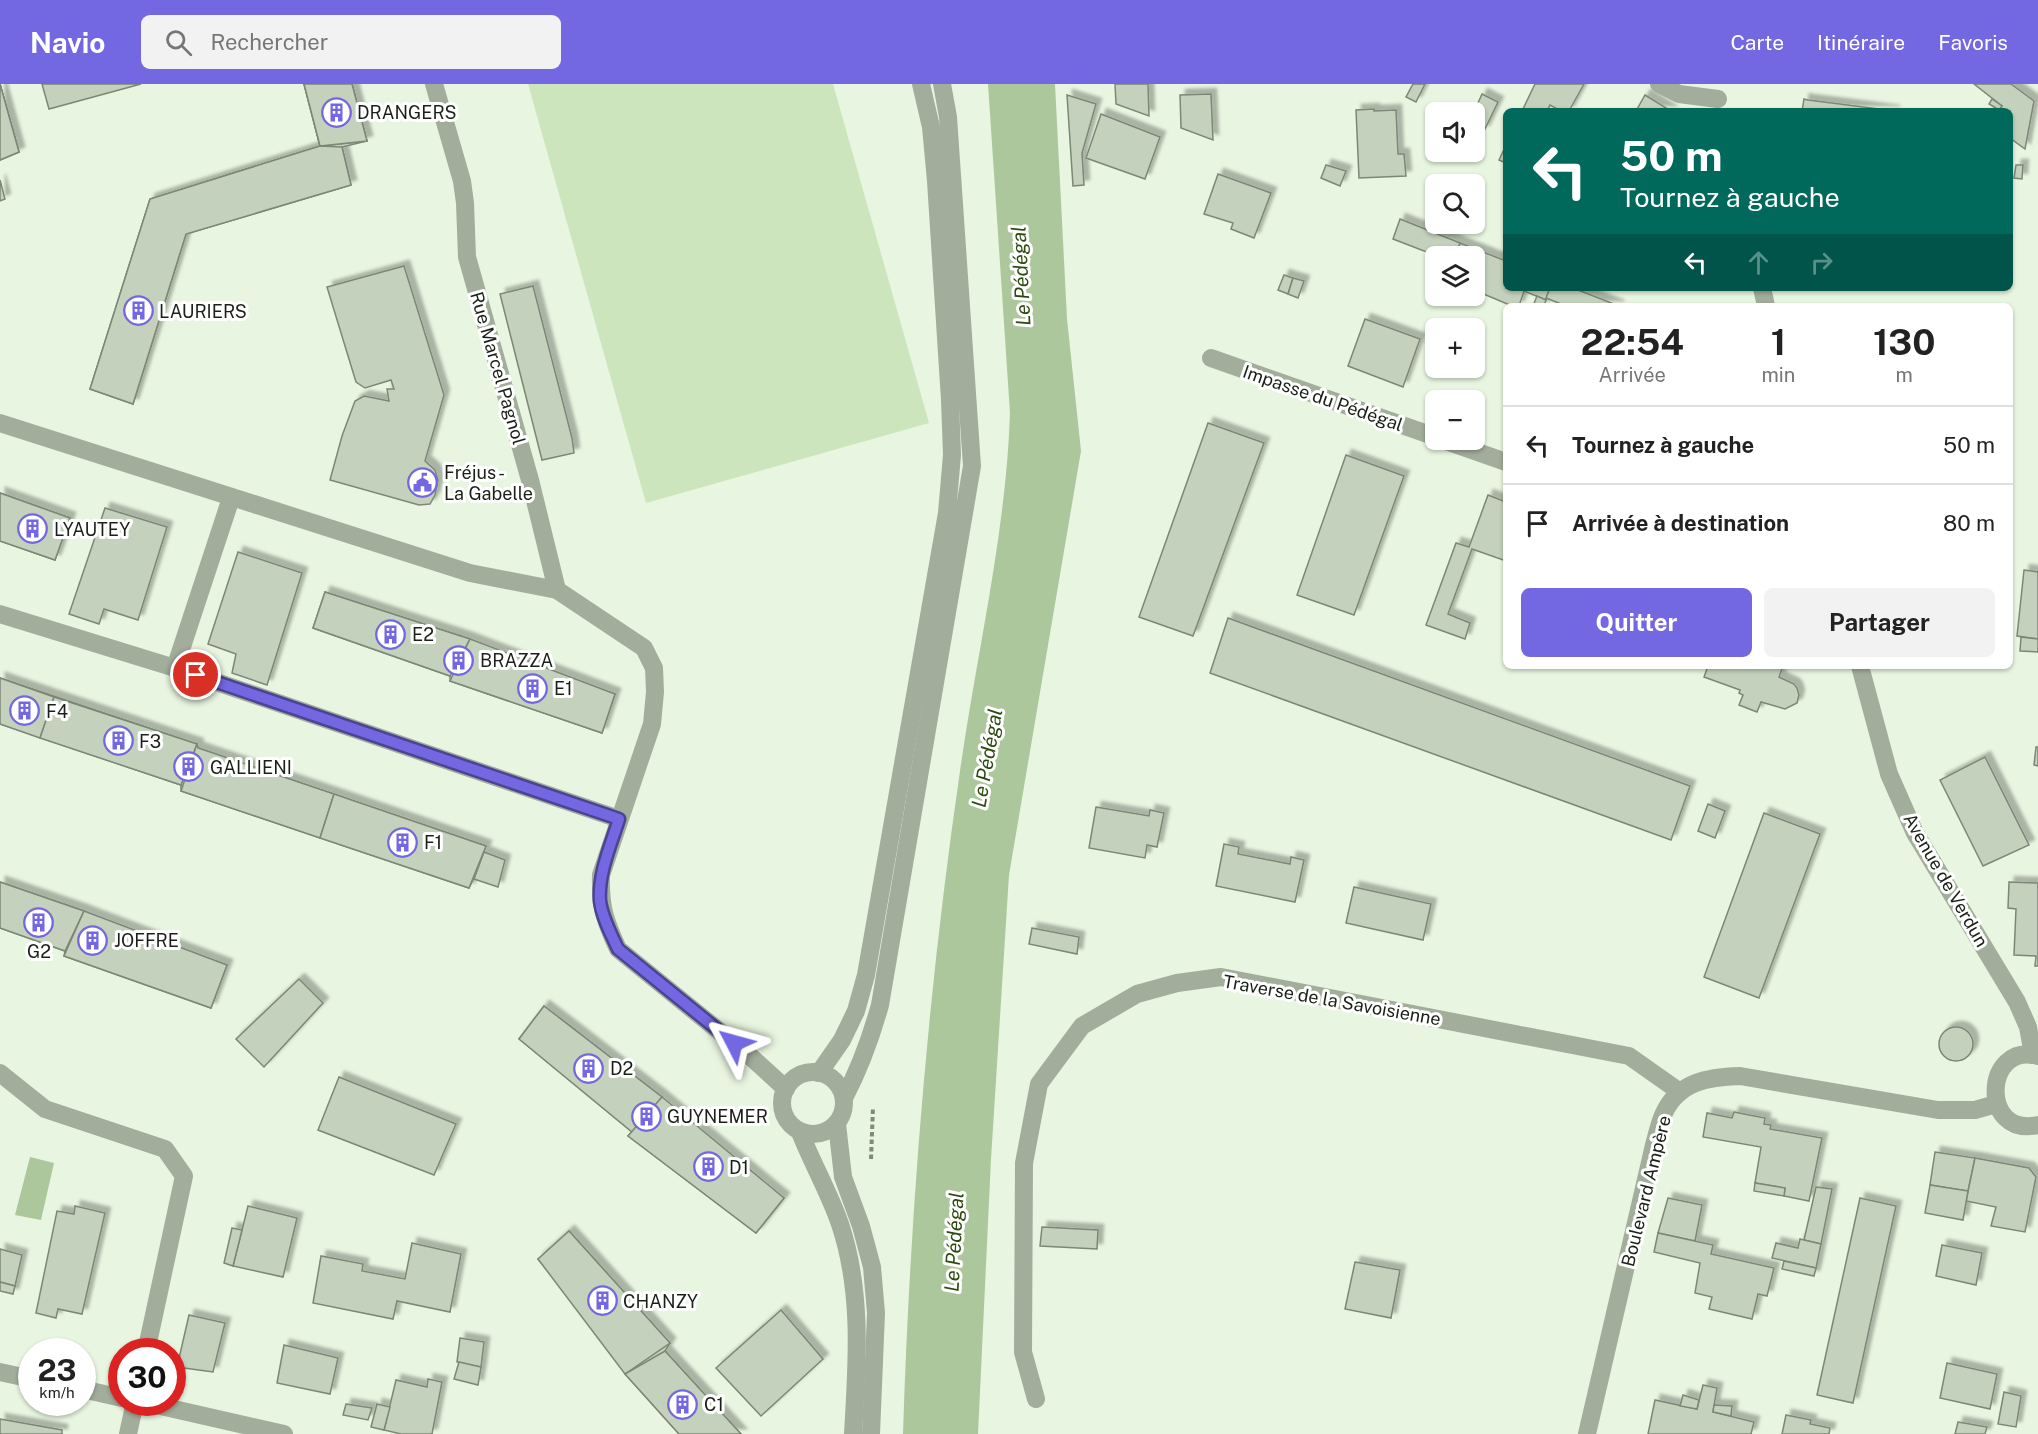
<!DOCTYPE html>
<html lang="fr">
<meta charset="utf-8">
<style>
body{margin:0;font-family:"Public Sans",sans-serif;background:#f2f2f2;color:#222;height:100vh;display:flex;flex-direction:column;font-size:22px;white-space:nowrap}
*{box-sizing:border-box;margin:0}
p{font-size:20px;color:#767676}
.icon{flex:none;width:33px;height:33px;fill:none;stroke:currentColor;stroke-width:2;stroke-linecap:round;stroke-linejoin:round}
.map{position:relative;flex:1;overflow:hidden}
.drawer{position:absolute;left:1503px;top:219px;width:510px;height:366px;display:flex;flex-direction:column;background:#fff;border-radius:9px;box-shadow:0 2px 4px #0004}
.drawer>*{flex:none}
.hud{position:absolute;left:1503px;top:24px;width:510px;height:183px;border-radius:9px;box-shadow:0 2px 4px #0004;background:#00695c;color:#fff;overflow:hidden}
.buttons{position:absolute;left:1425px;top:18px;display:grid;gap:12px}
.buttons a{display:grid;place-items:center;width:60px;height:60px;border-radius:9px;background:#fff;box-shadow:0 2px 4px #0004;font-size:30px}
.speed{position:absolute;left:18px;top:1254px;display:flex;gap:12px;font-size:30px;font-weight:700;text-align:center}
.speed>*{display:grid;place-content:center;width:78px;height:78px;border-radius:50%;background:#fff;box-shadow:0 2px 4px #0004;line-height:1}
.speed small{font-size:15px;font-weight:400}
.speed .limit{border:9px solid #d22;background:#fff;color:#111}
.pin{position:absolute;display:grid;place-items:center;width:51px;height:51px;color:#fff;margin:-26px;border:3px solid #fff;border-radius:50%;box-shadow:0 2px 6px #0007}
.me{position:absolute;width:66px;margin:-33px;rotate:309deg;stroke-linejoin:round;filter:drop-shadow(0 0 4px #0008)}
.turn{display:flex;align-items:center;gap:21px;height:126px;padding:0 18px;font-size:27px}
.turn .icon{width:78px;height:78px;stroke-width:2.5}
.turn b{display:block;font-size:42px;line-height:51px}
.lanes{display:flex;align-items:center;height:57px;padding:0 18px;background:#0003;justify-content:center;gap:30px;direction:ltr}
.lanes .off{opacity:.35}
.eta{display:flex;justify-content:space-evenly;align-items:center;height:102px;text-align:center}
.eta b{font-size:36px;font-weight:700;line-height:42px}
.button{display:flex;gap:12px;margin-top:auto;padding:12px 18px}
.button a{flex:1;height:69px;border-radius:9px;background:#7367e2;color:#fff;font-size:24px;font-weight:700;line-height:69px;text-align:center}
.button a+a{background:#f2f2f2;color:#222}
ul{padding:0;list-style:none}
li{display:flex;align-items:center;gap:18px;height:78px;padding:0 18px;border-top:2px solid #e0e0e0}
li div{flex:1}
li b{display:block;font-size:22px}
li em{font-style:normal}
header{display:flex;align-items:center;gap:36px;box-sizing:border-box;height:84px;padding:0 30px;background:#7367e2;color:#fff}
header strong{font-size:28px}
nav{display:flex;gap:33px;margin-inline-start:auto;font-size:21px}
.search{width:420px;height:54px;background:#f2f2f2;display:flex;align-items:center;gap:15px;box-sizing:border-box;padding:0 21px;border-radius:9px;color:#767676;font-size:22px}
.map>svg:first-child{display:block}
.green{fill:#cce5bd}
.water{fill:#acc79c}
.building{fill:#c4d1bc;stroke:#7c8875;stroke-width:1.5;filter:url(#shadow)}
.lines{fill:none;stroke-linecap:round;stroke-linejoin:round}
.path{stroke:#80897a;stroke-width:4;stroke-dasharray:4.5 3;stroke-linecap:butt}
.minor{stroke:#a2ad9b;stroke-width:18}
.route-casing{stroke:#4b4393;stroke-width:15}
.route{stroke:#7367e2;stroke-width:10}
.labels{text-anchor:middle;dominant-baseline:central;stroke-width:6;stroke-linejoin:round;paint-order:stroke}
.poi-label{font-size:18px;fill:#1a1f17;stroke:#fff;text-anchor:start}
.street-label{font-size:18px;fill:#1a1f17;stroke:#fff}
.water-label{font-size:20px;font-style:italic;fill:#2b4b0e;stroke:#fff}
</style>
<header>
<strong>Navio</strong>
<div class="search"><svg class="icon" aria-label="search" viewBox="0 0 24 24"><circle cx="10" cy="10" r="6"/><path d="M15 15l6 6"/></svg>Rechercher</div>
<nav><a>Carte</a><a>Itinéraire</a><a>Favoris</a></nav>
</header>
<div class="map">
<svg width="2038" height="1350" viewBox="0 0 2038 1350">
<defs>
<filter id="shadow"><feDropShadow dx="5.5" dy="-5.5" stdDeviation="1.5" flood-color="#0004"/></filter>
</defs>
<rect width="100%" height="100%" fill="#e8f5e0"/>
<path class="green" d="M528,0h305l96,339 -283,80z"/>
<g class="water">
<path d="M988,0h67l12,235 14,132 -72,424 -18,284 -13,275h-75c7,-222 25,-444 57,-663 17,-120 46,-237 50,-358z"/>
<path d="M30,1073l24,6 -13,57 -26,-5z"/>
</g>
<g class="building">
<path d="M0,0l19,68 -19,5z"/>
<path d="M0,0l19,68 -19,8z"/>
<path d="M0,0l19,68 -19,8z"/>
<path d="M42,0h99l-92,25z"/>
<path d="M304,0h48l15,57 -25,6 9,38 -165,49 -53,170 -43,-15 60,-190 170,-53z"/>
<path d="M304,0h48l15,57 -47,5z"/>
<path d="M304,0h48l15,57 -47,5z"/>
<path d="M1115,0h33l1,32 -33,-12z"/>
<path d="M1413,0h12l-9,18 -10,-5z"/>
<path d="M1535,0h49l-15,27h-8l-11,-6 -3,6h-20l-4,-2z"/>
<path d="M1974,0h37l23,17 -9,48 -15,-11v-27h-11l3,-5z"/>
<path d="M1211,10l2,46 -32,-12 -1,-33z"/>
<path d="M1482,10l16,8 -14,29 -10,-5v-14z"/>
<path d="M1067,11l29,9 -14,49 2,32 -11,1z"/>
<path d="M1645,11l26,16h-35z"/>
<path d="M1804,15l4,1 87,11h-93z"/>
<path d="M1992,15l10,7 -3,4 -10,-6z"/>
<path d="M1374,25v2l22,-1 2,44h6l2,22 -47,2 -3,-68z"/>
<path d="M1101,30l59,23 -15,42 -59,-21z"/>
<path d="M1506,61v18l-7,-3z"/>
<path d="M320,62l22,1 9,38 -165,49 -53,170 -43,-15 60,-190z"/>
<path d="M1326,81l20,6 -6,15 -19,-8z"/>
<path d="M2016,81h7l-1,14 -8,-1z"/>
<path d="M1218,90l53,19 -17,45 -23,-9 2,-6 -29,-9z"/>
<path d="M0,96l5,19 -5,2z"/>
<path d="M1400,135l60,24 -4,13h-19l-44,-17z"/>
<path d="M1460,159l46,18v27h44l-4,12 -22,-9 -5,15h-7l-38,-16v-34h-18z"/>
<path d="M404,182l40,129 -19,66 10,9 3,10 -3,15 -5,9 -11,1 -89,-25 12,-44 13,-35 9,-5 25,5 -2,-12h7l-3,-9 -26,8 -9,-6 -29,-95z"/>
<path d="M1284,191l9,3 -5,16 -10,-4z"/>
<path d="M1293,194l11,3 -6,17 -10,-4z"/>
<path d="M533,202l39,152 2,15 -32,7 -42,-166z"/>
<path d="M1550,204h23l46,18h-53l-20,-8z"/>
<path d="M1537,212l9,4 -2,6h-11z"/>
<path d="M1365,235l55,20 -17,48 -55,-21z"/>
<path d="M1208,339l56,20 -71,193 -54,-19z"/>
<path d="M1346,371l58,21 -50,139 -57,-20z"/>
<path d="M0,409l70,25 -15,42 -55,-19z"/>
<path d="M0,409l70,25 -15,42 -55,-19z"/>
<path d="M1488,411l18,7v59l-34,-12 -24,65 22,9 -5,16 -39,-14 30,-82 13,4z"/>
<path d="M105,424l62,19 -29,93 -34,-11 -5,15 -30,-10z"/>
<path d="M238,468l64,21 -35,112 -35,-12 4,-19 -28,-10z"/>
<path d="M2024,486l14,2v67l-21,-3z"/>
<path d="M325,508l145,47 -2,5 147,50 -13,39 -152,-52v-5l-137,-48z"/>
<path d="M325,508l145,47 -20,37 -137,-48z"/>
<path d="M1228,534l462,168 -19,54 -461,-167z"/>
<path d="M2021,553l17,2v13l-18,-1z"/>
<path d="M470,555l145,55 -13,39 -152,-52z"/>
<path d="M1708,582h75l-4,11 15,7 3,4 2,7 -2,8 -12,6 -24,-7 -4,10 -18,-7 4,-10 -4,-2 1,-3 -36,-13z"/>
<path d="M0,594l197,66 1,4 288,98 -11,30 -6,12 -288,-97v-6l-181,-61z"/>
<path d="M0,594l54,19 -14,41 -40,-14z"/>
<path d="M54,613l143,47 -16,41 -141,-47z"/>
<path d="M197,660l1,4 136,46 -14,44 -139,-47z"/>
<path d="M2036,663h2v19l-4,-1z"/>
<path d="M1985,673l44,88 -46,21 -43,-86z"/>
<path d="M334,710l152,52 -17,42 -149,-50z"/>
<path d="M1708,720l17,7 -10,27 -17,-7z"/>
<path d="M1096,723l53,9 1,-6 14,3 -7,34 -10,-2 -2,13 -56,-10z"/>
<path d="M1764,729l56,21 -61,164 -55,-21z"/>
<path d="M1224,760l15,3 -1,7 52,10 1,-7 13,3 -9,42 -79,-16z"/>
<path d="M484,768l21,8 -7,27 -24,-8z"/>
<path d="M0,798l84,29 -2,4 145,50 -16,43 -147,-52 1,-5 -65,-23z"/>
<path d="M0,798l84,29 -19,40 -65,-23z"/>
<path d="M2009,798l29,1v83h-3l1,-10 -22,-1 2,-46 -8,-1z"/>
<path d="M1354,803l77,17 -8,36 -77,-17z"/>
<path d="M84,827l143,54 -16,43 -147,-52z"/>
<path d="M1032,844l47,9 -2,17 -48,-10z"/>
<path d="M299,895l24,24 -59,64 -28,-28z"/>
<path d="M544,922l118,91 -2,3 124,98 -28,35 -128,-97 4,-4 -113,-93z"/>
<path d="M544,922l118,91 -30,35 -113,-93z"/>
<circle cx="1956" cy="960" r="17"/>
<path d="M339,993l117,47 -22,51 -116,-45z"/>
<path d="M662,1013l122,101 -28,35 -128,-97z"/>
<path d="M1734,1028l31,6 -1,6 7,1 -1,4 52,9 -13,63 -25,-5 1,-8 -30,-5 6,-36 -58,-10 4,-24 25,5z"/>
<path d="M1935,1068l40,6 -7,33 -38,-6z"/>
<path d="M1975,1074l54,10 7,9 -11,55 -34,-6 5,-19 -30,-6z"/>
<path d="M1755,1099l30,5 -1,8 -30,-5z"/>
<path d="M1930,1101l38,6 -5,29 -38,-7z"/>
<path d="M1816,1103l16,2 -11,55 -17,-4z"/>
<path d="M1668,1114l34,7 -7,36 -37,-8z"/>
<path d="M1860,1114l36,8 -43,197 -36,-8z"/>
<path d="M75,1122l30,7 -23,101 -24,-5 -2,9 -20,-5 21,-102 17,3z"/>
<path d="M248,1122l49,12 -14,59 -50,-11z"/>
<path d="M1042,1143l56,3 -1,19 -57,-3z"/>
<path d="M232,1144l10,2 -9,36 -9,-3z"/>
<path d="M569,1147l101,112 -5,8 76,83h-62l-54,-60 4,-4 -91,-111z"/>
<path d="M569,1147l101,112 -45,31 -87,-115z"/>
<path d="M1658,1149l55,12 -2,9 63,14 -7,28 -9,-2 -6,25 -43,-10 3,-12 -17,-4 5,-30 -46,-11z"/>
<path d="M1800,1155l21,5 -5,24 -44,-10 4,-15 22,5z"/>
<path d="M412,1159l49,11 -11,58 -53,-11 -4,18 -80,-16 8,-47 42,8 -1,7 43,8z"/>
<path d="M1942,1161l40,8 -6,32 -40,-9z"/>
<path d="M0,1165l22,6 -7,31 -15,-4z"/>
<path d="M1784,1177l32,7 -2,8 -32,-7z"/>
<path d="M1355,1178l45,8 -9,48 -46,-9z"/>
<path d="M0,1198l15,4 -2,8 -13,-3z"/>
<path d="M781,1226l42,49 -62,57 -45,-48z"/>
<path d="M189,1231l36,8 -12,49 -36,-5z"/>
<path d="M460,1254l24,4 -3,25 -24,-5z"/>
<path d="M284,1261l54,13 -8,36 -53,-11z"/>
<path d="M665,1267l76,83h-62l-54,-60z"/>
<path d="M459,1278l22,5 -3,18 -24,-6z"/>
<path d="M1947,1279l50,11 -7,35 -50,-11z"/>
<path d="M428,1295l14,3 -10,52h-31l-17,-4 12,-50 31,7z"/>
<path d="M1703,1301l14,3 -4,24 41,10 -3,12h-103l7,-34 42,9z"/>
<path d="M2004,1308l17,4 -5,31 -18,-3z"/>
<path d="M1683,1311l16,5 -2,9 -17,-3z"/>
<path d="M346,1320l26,4 -4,12 -25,-5z"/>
<path d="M377,1320l13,3 -6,23 -13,-3z"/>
<path d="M1714,1321l18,1 -1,10 -18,-4z"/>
<path d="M1786,1331l25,5 -1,4 20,4 -1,6h-47z"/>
<path d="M0,1335l62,11v4h-62z"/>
<path d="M1958,1338l29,5 -2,7h-30z"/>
</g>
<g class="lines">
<path class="path" d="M871,1075l2,-52"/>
<g class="minor">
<path d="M434,0l28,97 3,22 2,54 63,223 27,110"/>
<path d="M1659,0l20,10 39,5"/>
<path d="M1762,204l4,18"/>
<path d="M1211,274l225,79"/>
<path d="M0,339l470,150 87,17 87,58 10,20 1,24 -3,32 -51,151c-1,32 4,46 17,74l133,108 35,32"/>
<path d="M1443,356l63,22"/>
<path d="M0,530l175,54 444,151"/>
<path d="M1860,582l29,108 26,59 102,169 11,25 5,28"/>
<path d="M175,584l56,-170"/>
<path d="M2038,972c-54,-15 -59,82 0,69"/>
<circle cx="813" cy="1019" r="31"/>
<path d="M0,989l45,36 120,40 19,27 -38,176"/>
<path d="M819,989l23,-33 14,-29 10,-36 81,-462 5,-58 -2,-55 -14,-219 -5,-54 -10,-43"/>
<path d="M844,1014c16,-30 27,-61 36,-93l92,-539 -24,-349 -6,-33"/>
<path d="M837,1040l6,53 18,49 11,41 4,46 -5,121"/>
<path d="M800,1048c12,31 29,60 40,92 23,69 17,140 13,210"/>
<path d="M0,1288l32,7"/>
<path d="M82,1305l40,9"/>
<path d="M1036,1315l-13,-47 1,-189 15,-79 43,-58 55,-32 40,-11 44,-6 408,79 51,36"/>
<path d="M143,1318l141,32"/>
<path d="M128,1350l7,-32"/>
<path d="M1587,1350l67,-289c3,-10 5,-22 10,-32 15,-32 45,-36 76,-37l198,34h37l21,-6"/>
</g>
</g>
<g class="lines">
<defs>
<path id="route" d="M196,591l423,144c-8,26 -21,54 -19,82 2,16 11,33 18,48l116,94"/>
</defs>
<use href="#route" class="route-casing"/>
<use href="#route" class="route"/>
</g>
<defs>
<symbol id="building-ring" viewBox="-11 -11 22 22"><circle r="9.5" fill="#fff" stroke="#7367e2" stroke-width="1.5"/><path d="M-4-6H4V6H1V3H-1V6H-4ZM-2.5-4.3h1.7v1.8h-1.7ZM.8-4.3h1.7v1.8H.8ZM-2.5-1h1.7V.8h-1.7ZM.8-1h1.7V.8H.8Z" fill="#7367e2"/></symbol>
<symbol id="civic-ring" viewBox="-11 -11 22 22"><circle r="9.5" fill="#fff" stroke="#7367e2" stroke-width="1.5"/><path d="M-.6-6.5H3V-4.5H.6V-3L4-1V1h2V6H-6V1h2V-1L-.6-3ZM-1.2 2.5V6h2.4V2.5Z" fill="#7367e2"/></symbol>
</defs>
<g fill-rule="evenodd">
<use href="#building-ring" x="320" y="12" width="33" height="33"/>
<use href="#building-ring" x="122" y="210" width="33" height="33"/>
<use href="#civic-ring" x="406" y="382" width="33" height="33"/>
<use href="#building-ring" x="16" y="428" width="33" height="33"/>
<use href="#building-ring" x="374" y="534" width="33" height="33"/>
<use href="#building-ring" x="442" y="560" width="33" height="33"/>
<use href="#building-ring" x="516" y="588" width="33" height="33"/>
<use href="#building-ring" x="8" y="610" width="33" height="33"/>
<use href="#building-ring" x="102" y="640" width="33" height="33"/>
<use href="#building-ring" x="172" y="666" width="33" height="33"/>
<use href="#building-ring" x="386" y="742" width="33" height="33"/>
<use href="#building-ring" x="22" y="822" width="33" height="33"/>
<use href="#building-ring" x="76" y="840" width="33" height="33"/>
<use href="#building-ring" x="572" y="968" width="33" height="33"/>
<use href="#building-ring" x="630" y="1016" width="33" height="33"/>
<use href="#building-ring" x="692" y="1066" width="33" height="33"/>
<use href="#building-ring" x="586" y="1200" width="33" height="33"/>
<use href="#building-ring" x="666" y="1304" width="33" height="33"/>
</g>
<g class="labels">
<g class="poi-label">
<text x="357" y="28">DRANGERS</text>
<text x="159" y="227">LAURIERS</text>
<text x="444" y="388">Fréjus -<tspan x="444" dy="21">La Gabelle</tspan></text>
<text x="54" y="445">LYAUTEY</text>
<text x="412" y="550">E2</text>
<text x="480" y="576">BRAZZA</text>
<text x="554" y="604">E1</text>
<text x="46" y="627">F4</text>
<text x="139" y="657">F3</text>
<text x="210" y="683">GALLIENI</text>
<text x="424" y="758">F1</text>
<text x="114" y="856">JOFFRE</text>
<text x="39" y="867" text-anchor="middle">G2</text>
<text x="610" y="984">D2</text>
<text x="667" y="1032">GUYNEMER</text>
<text x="729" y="1083">D1</text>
<text x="623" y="1217">CHANZY</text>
<text x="704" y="1320">C1</text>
</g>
<g class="street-label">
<text transform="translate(498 284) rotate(74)">Rue Marcel Pagnol</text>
<text transform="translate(1323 314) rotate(19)">Impasse du Pédégal</text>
<text transform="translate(1946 796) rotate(60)">Avenue de Verdun</text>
<text transform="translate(1332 916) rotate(10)">Traverse de la Savoisienne</text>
<text transform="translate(1646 1107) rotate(-76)">Boulevard Ampère</text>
</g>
<g class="water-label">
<text transform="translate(1021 192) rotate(-93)">Le Pédégal</text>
<text transform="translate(987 674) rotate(-80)">Le Pédégal</text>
<text transform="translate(954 1158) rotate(-87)">Le Pédégal</text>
</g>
</g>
</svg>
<div class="buttons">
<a><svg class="icon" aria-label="sound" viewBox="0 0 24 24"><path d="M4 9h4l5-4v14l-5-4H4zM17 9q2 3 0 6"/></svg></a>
<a><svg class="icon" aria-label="search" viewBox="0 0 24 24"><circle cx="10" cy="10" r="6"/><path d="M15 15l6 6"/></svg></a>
<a><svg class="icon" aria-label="layers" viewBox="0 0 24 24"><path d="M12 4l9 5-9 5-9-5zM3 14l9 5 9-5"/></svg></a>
<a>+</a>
<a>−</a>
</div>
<div class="speed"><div>23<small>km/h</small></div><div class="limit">30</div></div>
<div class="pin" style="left:196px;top:591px;background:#d93025"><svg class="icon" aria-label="arrive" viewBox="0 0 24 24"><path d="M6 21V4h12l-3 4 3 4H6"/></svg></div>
<svg class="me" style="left:734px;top:959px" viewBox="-20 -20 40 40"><path d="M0-17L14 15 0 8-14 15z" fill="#7367e2" stroke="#fff" stroke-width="4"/></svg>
<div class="hud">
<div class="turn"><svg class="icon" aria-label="left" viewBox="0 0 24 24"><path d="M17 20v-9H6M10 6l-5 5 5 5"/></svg><div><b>50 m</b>Tournez à gauche</div></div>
<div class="lanes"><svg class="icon" aria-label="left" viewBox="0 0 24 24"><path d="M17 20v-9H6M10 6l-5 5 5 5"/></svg><svg class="icon off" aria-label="ahead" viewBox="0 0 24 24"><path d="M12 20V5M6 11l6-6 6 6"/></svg><svg class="icon off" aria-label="right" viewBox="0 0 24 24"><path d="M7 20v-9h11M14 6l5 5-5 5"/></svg></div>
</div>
<section class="drawer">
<div class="eta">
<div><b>22:54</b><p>Arrivée</p></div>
<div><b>1</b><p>min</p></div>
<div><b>130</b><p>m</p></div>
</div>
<ul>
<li><svg class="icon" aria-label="left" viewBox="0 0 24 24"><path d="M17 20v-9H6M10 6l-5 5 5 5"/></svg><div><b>Tournez à gauche</b></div><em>50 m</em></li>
<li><svg class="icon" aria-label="arrive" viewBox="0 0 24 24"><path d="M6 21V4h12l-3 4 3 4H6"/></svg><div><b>Arrivée à destination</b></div><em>80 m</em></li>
</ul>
<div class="button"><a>Quitter</a><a>Partager</a></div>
</section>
</div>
